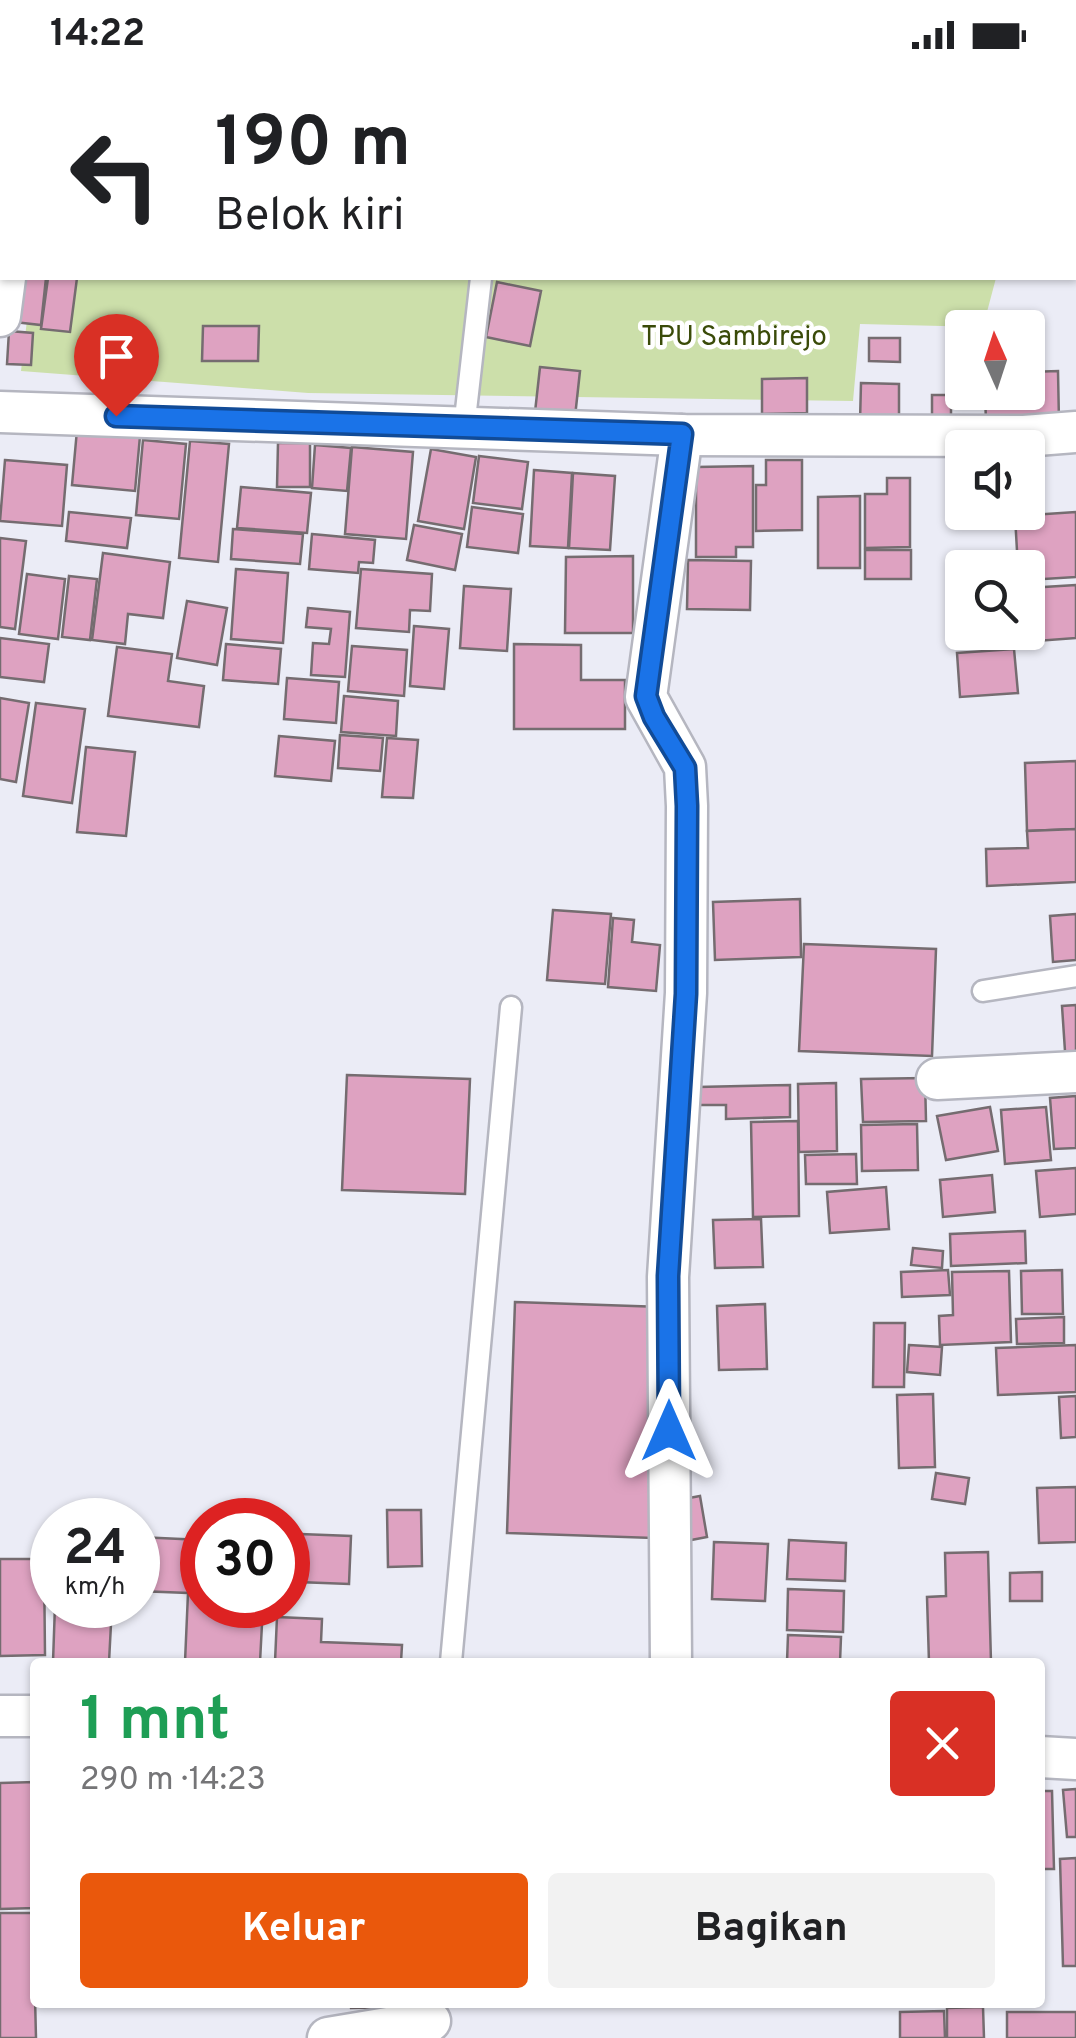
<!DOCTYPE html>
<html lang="id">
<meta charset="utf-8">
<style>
body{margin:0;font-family:Overpass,sans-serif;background:#f2f2f2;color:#202124;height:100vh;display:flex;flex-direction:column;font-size:38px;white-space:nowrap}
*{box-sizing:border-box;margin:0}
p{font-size:32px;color:#757577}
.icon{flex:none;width:55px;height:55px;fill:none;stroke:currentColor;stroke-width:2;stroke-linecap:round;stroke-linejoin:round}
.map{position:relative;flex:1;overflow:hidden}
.details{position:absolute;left:30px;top:1588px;width:1015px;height:350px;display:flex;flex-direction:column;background:#fff;border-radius:10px;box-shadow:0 2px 8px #0004}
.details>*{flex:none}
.guide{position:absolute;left:0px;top:0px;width:1078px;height:210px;box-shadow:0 2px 8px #0004;background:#fff;color:#202124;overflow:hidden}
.needle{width:65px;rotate:357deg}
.fabs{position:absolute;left:945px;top:240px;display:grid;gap:20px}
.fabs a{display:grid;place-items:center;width:100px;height:100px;border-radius:10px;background:#fff;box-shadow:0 2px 8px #0004;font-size:50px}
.speed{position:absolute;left:30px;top:1428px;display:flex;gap:20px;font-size:50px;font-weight:700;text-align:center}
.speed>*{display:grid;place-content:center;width:130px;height:130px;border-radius:50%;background:#fff;box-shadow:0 2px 8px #0004;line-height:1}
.speed small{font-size:25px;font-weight:400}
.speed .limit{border:15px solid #d22;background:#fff;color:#111}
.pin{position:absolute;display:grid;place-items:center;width:85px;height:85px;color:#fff;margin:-102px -42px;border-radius:50% 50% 50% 0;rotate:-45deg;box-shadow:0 0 10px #0007}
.pin .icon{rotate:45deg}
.me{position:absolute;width:110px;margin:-55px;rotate:0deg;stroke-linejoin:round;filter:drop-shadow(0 0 8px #0008)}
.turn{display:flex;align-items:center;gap:35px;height:210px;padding:0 50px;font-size:45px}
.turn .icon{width:130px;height:130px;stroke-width:2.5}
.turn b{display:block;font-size:70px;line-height:85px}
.round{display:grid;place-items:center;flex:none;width:105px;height:105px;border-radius:10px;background:#f2f2f2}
.headline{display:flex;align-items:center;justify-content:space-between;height:170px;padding:0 50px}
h1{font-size:60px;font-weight:700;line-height:75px;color:#1e9e55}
.button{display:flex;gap:20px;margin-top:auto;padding:20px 50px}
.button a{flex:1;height:115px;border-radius:10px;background:#ea580c;color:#fff;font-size:40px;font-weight:700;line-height:115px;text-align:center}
.button a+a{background:#f2f2f2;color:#202124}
.status{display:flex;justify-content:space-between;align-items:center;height:70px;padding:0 50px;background:#fff;direction:ltr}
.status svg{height:28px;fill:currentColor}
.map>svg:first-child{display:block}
.green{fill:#ccdfaa}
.building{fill:#dea2c1;stroke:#756c70;stroke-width:2.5}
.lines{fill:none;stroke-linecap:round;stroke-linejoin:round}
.lane-casing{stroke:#b5b6c0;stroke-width:25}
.street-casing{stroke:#b5b6c0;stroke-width:45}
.lane{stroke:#fff;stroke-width:20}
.street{stroke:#fff;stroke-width:40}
.route-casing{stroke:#114b97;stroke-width:25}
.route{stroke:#1a73e8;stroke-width:18}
.labels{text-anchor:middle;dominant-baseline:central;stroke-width:9;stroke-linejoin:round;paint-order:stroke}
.park-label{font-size:28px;fill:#3a4b09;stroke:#fff}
</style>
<div class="status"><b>14:22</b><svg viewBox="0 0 49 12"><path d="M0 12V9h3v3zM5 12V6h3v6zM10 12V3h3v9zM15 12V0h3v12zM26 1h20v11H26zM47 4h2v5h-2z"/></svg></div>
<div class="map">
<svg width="1076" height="1968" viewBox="0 0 1076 1968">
<rect width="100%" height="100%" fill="#ebecf6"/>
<g class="green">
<rect x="57" y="0" width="944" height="2"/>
<path d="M32,208h964l-13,49 -123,-3 -7,77 -545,-8 -287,-22z"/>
</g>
<g class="building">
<path d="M10,208h36l-5,47 -36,-4z"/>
<path d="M48,208h29l-7,54 -29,-3z"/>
<path d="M497,212l44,9 -11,55 -44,-9z"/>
<path d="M203,256h56l-1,35h-56z"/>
<path d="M9,261l24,2 -2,32 -24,-1z"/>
<path d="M869,268h31v24l-31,-1z"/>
<path d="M540,297l40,4 -6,55 -40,-5z"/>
<path d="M1058,301l1,51 -73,1 -1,-31h43v-20z"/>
<path d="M807,308v35l-45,1v-35z"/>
<path d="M861,313l38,1v37l-39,1z"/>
<rect x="932" y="325" width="19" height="32"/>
<path d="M77,360l63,6 -5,55 -63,-6z"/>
<path d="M143,370l43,4 -7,75 -43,-4z"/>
<path d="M190,371l39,3 -11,118 -39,-4z"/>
<path d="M278,373h32v44h-33z"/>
<path d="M315,375l36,3 -4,43 -35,-3z"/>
<path d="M352,377l61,5 -7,87 -61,-5z"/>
<path d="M431,379l45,8 -12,72 -46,-8z"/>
<path d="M479,386l49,6 -6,47 -49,-6z"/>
<path d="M5,390l62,5 -5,61 -62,-5z"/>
<path d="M766,390h36v70l-46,1v-46h10z"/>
<path d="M753,396v81h-17v10h-40v-90z"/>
<path d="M534,400l38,3 -4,75 -38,-2z"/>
<path d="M573,403l42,3 -5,74 -41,-2z"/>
<path d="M887,408h23v69l-45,1v-54h22z"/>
<path d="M241,417l70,6 -4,40 -70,-5z"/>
<path d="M860,426v72h-42v-71z"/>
<path d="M472,437l51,7 -5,39 -51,-6z"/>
<path d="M69,442l62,6 -4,30 -61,-7z"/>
<path d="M1076,442v65l-48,3v-12h-10l-3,-52z"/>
<path d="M414,455l48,9 -7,36 -48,-10z"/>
<path d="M233,459l70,5 -3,30 -69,-5z"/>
<path d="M312,464l63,6 -2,23 -14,-1 -1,11 -49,-4z"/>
<path d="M0,468l26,3 -11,88 -15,-2z"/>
<rect x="865" y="480" width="46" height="29"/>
<path d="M103,483l67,9 -7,56 -35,-4 -3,30 -33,-4z"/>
<path d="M633,486v77h-68l1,-76z"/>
<path d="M688,490l63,1 -1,49 -63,-1z"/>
<path d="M236,499l52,4 -5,70 -52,-4z"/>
<path d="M361,499l71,5 -2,37 -20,-1 -1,22 -53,-4z"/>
<path d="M27,504l38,5 -7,60 -39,-5z"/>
<path d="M69,506l28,3 -7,61 -28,-3z"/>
<path d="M1076,515v53l-53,4 -1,-10h6v-44z"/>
<path d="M464,516l47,3 -4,62 -47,-3z"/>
<path d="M187,531l40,7 -10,57 -40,-7z"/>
<path d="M308,538l42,4 -5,65 -34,-2 2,-32 16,1 2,-15 -25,-2z"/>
<path d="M414,556l35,3 -5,60 -34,-3z"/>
<path d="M0,568l49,6 -5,38 -44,-5z"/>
<path d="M226,574l55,5 -3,35 -55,-4z"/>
<path d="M514,574l67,1v35h44v49h-111z"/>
<path d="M352,576l55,4 -3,46 -56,-5z"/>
<path d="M117,577l55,7 -4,27 36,5 -5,41 -91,-11z"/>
<path d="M1014,579l4,44 -58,4 -3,-44z"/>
<path d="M287,608l52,4 -3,41 -52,-4z"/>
<path d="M344,626l54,5 -2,35 -55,-4z"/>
<path d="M0,628l29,5 -13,79 -16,-3z"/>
<path d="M36,633l49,6 -13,94 -49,-7z"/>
<path d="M340,665l43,3 -3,33 -42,-3z"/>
<path d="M279,666l56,5 -4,40 -56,-5z"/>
<path d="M387,668l31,2 -5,58 -31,-1z"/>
<path d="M86,677l49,5 -9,84 -49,-4z"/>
<path d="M1076,691v68l-49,2 -2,-68z"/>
<path d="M1076,759v53l-89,4 -1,-37 42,-1 -1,-17z"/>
<path d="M800,829l1,58 -86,3 -2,-58z"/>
<path d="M553,840l58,4 -6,70 -58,-4z"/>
<path d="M1076,844v46l-23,2 -3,-46z"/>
<path d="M613,848l21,2 -2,22 28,3 -4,46 -48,-4z"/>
<path d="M804,874l132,5 -4,107 -133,-5z"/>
<path d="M1076,935v61h-10l-4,-60z"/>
<path d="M347,1005l123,4 -5,115 -123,-4z"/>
<path d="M925,1008l1,43 -63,1 -2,-43z"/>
<path d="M836,1013l1,68 -38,1 -1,-68z"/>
<path d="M790,1015v32l-64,2v-14h-28v-18z"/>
<path d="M1076,1026v52l-22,1 -4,-51z"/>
<path d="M990,1037l8,44 -52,9 -9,-44z"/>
<path d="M1046,1037l5,53 -46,4 -4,-54z"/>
<path d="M798,1051l1,95 -46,1 -2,-95z"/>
<path d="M917,1054l1,46 -56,1 -1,-46z"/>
<path d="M856,1084l1,30h-51l-1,-29z"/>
<path d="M1076,1098v46l-36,3 -4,-46z"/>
<path d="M992,1105l3,37 -52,5 -3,-37z"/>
<path d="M886,1117l3,42 -59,4 -3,-41z"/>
<path d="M761,1149l2,48 -48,1 -2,-48z"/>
<path d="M1025,1161l1,32 -75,3 -1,-32z"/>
<path d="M913,1178l30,3 -1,17 -31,-3z"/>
<path d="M948,1200l2,25 -48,2 -1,-25z"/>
<path d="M1062,1200l1,44h-41l-1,-43z"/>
<path d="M1009,1201l2,71 -71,3 -1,-29 14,-1 -1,-43z"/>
<path d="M515,1232l147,5 -9,231 -146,-5z"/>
<path d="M765,1234l2,65 -48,1 -2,-64z"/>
<path d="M1064,1247v26l-47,1 -1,-25z"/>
<path d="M874,1253h31l-1,64h-31z"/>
<path d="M909,1275l33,2 -2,28 -33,-3z"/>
<path d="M1076,1275v47l-78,3 -2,-47z"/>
<path d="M933,1324l2,73 -36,1 -2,-73z"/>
<path d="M1076,1326v41l-15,1 -2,-41z"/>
<path d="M936,1403l33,5 -4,26 -33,-5z"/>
<path d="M1076,1417v55l-37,1 -2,-55z"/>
<path d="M700,1426l7,41 -21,4 -8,-41z"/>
<path d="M387,1440h34l1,56 -34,1z"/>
<path d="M300,1464l51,2 -2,48 -51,-2z"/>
<path d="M138,1467l64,3v65h61l-3,57h-75l3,-69 -50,-2z"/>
<path d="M789,1470l57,3 -1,38 -58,-2z"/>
<path d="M714,1472l54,2 -3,57 -53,-2z"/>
<path d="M988,1482l3,110h-62l-2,-65 19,-1 -1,-43z"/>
<path d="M0,1489h44l1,96 -45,1z"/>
<path d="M1042,1502v29h-32v-28z"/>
<path d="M788,1519l56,2 -1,41 -56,-2z"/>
<path d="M55,1535h57l-3,57h-56z"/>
<path d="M277,1547l45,2 -1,23 81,3 -1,17h-126z"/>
<path d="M788,1565l53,2 -1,25h-53z"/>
<path d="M35,1712v126l-35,1v-126z"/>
<path d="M1076,1719v48h-9l-4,-47z"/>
<path d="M1040,1721h12l2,78h-14z"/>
<path d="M1076,1788v108h-13l-3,-107z"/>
<path d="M0,1843h33l3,125h-36z"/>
<path d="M350,1932h55v5l-54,1z"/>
<path d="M983,1937l1,31h-37v-30z"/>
<path d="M944,1941l1,27h-45v-26z"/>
<rect x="1007" y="1942" width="69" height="26"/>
</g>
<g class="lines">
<defs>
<g id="lane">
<path d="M510,2v-2"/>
<path d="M464,358l17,-150"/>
<path d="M983,921l93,-15"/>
<path d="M451,1592l60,-655"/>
</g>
<g id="street">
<path d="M33,2v-2"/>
<path d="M0,246l5,-38"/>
<path d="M0,342l682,23 342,1 52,-4"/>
<path d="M937,1009l139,-7"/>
<path d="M671,1592l-3,-385 18,-284 1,-187 -2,-39 -39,-70 36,-262"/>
<path d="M0,1646h35"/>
<path d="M1040,1687l36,2"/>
<path d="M328,1968l102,-17"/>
</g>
</defs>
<use href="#lane" class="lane-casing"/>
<use href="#street" class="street-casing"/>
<use href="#lane" class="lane"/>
<use href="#street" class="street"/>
</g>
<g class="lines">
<defs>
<path id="route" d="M116,346l566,18 -36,262 8,21 31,51 2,38 -1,188 -18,282 1,155"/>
</defs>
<use href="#route" class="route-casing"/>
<use href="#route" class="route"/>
</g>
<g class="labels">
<g class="park-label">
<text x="734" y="268">TPU Sambirejo</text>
</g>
</g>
</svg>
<div class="fabs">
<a><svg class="needle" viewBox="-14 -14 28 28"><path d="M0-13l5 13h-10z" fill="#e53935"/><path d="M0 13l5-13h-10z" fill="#757577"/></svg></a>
<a><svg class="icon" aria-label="sound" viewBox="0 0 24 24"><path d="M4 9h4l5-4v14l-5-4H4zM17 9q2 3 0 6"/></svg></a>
<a><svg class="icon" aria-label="search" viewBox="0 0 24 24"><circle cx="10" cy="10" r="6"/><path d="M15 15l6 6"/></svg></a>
</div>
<div class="speed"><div>24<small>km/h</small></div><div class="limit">30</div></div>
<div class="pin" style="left:116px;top:346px;background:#d93025"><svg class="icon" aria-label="arrive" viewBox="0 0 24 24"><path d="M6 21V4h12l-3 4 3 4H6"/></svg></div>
<svg class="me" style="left:669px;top:1361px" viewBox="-20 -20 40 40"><path d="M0-17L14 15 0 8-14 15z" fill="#1a73e8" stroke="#fff" stroke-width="4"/></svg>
<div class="guide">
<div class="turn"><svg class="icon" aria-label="left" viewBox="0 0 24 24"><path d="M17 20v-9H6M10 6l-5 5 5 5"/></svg><div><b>190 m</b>Belok kiri</div></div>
</div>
<section class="details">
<div class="headline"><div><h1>1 mnt</h1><p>290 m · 14:23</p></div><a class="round" style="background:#d93025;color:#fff"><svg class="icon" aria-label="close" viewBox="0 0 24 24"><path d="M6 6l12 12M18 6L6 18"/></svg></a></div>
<div class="button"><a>Keluar</a><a>Bagikan</a></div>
</section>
</div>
